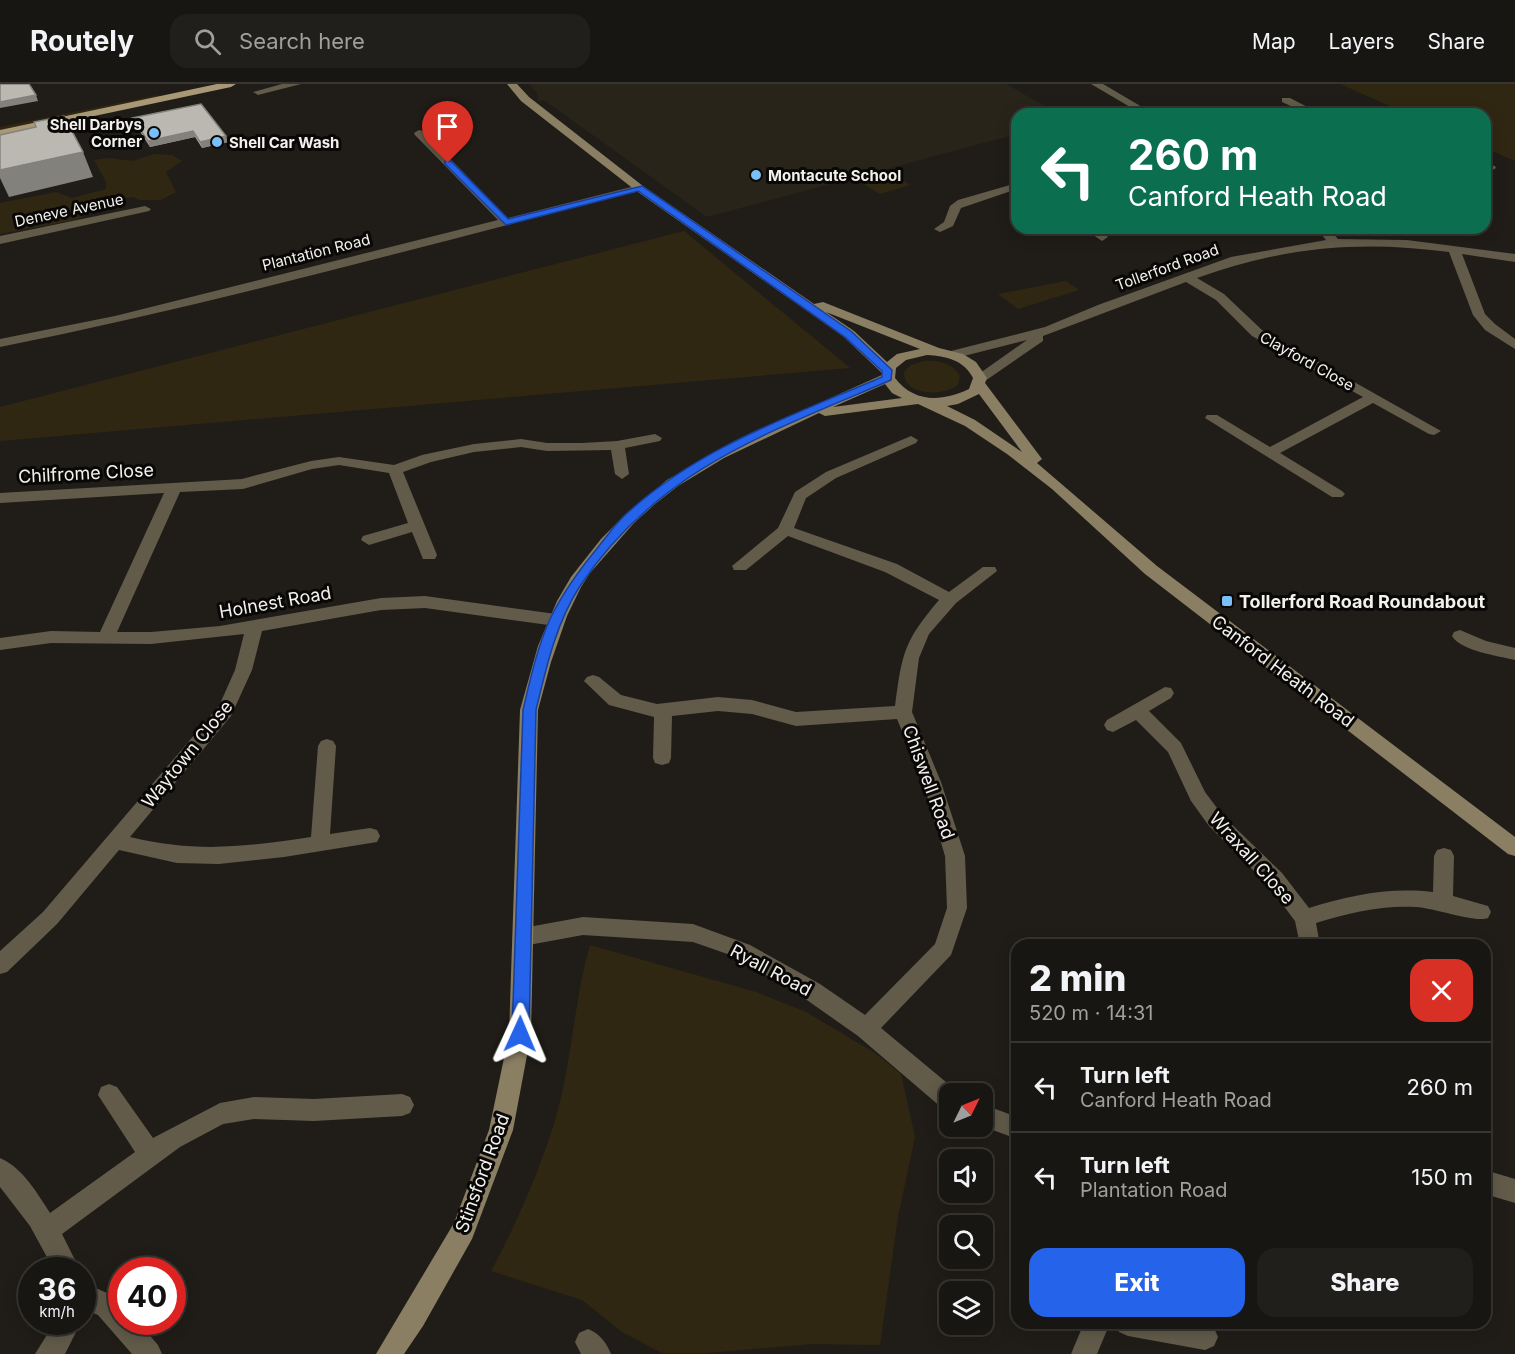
<!DOCTYPE html>
<meta charset="utf-8">
<style>
body{margin:0;font-family:Inter,sans-serif;background:#211f1b;color:#f1f3f6;height:100vh;display:flex;flex-direction:column;font-size:22px;white-space:nowrap}
*{box-sizing:border-box;margin:0}
p{font-size:20px;color:#9f9f9f}
.icon{flex:none;width:33px;height:33px;fill:none;stroke:currentColor;stroke-width:2;stroke-linecap:round;stroke-linejoin:round}
.map{position:relative;flex:1;overflow:hidden}
.drawer{position:absolute;left:1011px;top:855px;width:480px;height:390px;display:flex;flex-direction:column;background:#181612;border-radius:18px;box-shadow:0 3px 15px #0003,0 0 0 2px #363532}
.drawer>*{flex:none}
.guide{position:absolute;left:1011px;top:24px;width:480px;height:126px;border-radius:18px;box-shadow:0 3px 15px #0003,0 0 0 2px #363532;background:#0b6e4f;color:#fff;overflow:hidden}
.needle{width:39px;rotate:47deg}
.buttons{position:absolute;left:939px;top:999px;display:grid;gap:12px}
.buttons a{display:grid;place-items:center;width:54px;height:54px;border-radius:12px;background:#181612;box-shadow:0 3px 15px #0003,0 0 0 2px #363532;font-size:30px}
.speed{position:absolute;left:18px;top:1173px;display:flex;gap:12px;font-size:30px;font-weight:700;text-align:center}
.speed>*{display:grid;place-content:center;width:78px;height:78px;border-radius:50%;background:#181612;box-shadow:0 3px 15px #0003,0 0 0 2px #363532;line-height:1}
.speed small{font-size:15px;font-weight:400}
.speed .limit{border:9px solid #d22;background:#fff;color:#111}
.pin{position:absolute;display:grid;place-items:center;width:51px;height:51px;color:#fff;margin:-62px -26px;border-radius:50% 50% 50% 0;rotate:-45deg;box-shadow:0 0 6px #0007}
.pin .icon{rotate:45deg}
.me{position:absolute;width:66px;margin:-33px;rotate:1deg;stroke-linejoin:round;filter:drop-shadow(0 0 4px #0008)}
.turn{display:flex;align-items:center;gap:21px;height:126px;padding:0 18px;font-size:27px}
.turn .icon{width:78px;height:78px;stroke-width:2.5}
.turn b{display:block;font-size:42px;line-height:51px}
.round{display:grid;place-items:center;flex:none;width:63px;height:63px;border-radius:18px;background:#211f1b}
.head{display:flex;align-items:center;justify-content:space-between;height:102px;padding:0 18px}
h1{font-size:36px;font-weight:800;line-height:45px}
.action{display:flex;gap:12px;margin-top:auto;padding:12px 18px}
.action a{flex:1;height:69px;border-radius:18px;background:#2563eb;color:#fff;font-size:24px;font-weight:800;line-height:69px;text-align:center}
.action a+a{background:#211f1b;color:#f1f3f6}
ul{padding:0;list-style:none}
li{display:flex;align-items:center;gap:18px;height:90px;padding:0 18px;border-top:2px solid #363532}
li div{flex:1}
li b{display:block;font-size:22px}
li em{font-style:normal}
header{display:flex;align-items:center;gap:36px;box-sizing:border-box;height:84px;padding:0 30px;background:#181612;border-bottom:2px solid #363532}
header strong{font-size:28px}
nav{display:flex;gap:33px;margin-inline-start:auto;font-size:21px}
.search{width:420px;height:54px;background:#211f1b;display:flex;align-items:center;gap:15px;box-sizing:border-box;padding:0 21px;border-radius:18px;color:#9f9f9f;font-size:22px}
.map>svg:first-child{display:block}
.built{fill:#292419}
.green{fill:#302712}
.lines{fill:none;stroke-linecap:round;stroke-linejoin:round}
.street{fill:#625b4a;fill-rule:evenodd}
.secondary{fill:#8a7e63;fill-rule:evenodd}
.primary{fill:#a89876;fill-rule:evenodd}
.wall{fill:#a19e98}
.shaded-wall{fill:#83817c}
.building{fill:#bbb8b1;stroke:#83817c;stroke-width:1.5}
.route{fill:#2563eb;stroke:#184099;stroke-width:1.5}
.poi-dot{fill:#7abff8;stroke:#090806;stroke-width:2}
.labels{text-anchor:middle;dominant-baseline:central;stroke-width:6;stroke-linejoin:round;paint-order:stroke}
.far-poi-label{font-size:15px;font-weight:bold;fill:#f3f1ee;stroke:#090806;text-anchor:start}
.far-street-label{font-size:15px;fill:#f3f1ee;stroke:#090806}
.street-label{font-size:18px;fill:#f3f1ee;stroke:#090806}
.poi-label{font-size:18px;font-weight:bold;fill:#f3f1ee;stroke:#090806;text-anchor:start}
</style>
<header>
<strong>Routely</strong>
<div class="search"><svg class="icon" aria-label="search" viewBox="0 0 24 24"><circle cx="10" cy="10" r="6"/><path d="M15 15l6 6"/></svg>Search here</div>
<nav><a>Map</a><a>Layers</a><a>Share</a></nav>
</header>
<div class="map">
<svg width="1515" height="1270" viewBox="0 0 1515 1270">
<rect width="100%" height="100%" fill="#201d18"/>
<path class="built" d="M529,0h477l53,30h-42v20l-310,83 -163,-117 -6,1 -1,-8z"/>
<g class="green">
<path d="M1340,0h175v77l-30,-13v-34h-77z"/>
<path d="M158,11l2,3 -160,33v-4z"/>
<path d="M155,70l17,1 10,6 -16,11 10,20 -15,8h-21l-8,-3 -31,5 -2,7 -23,11 -76,14v-31l56,-11 16,6 34,-9v-7l-12,-22 16,-2 22,3z"/>
<path d="M888,87l22,14 -30,9 -23,-14z"/>
<path d="M684,147l166,137 -850,73v-34z"/>
<path d="M1066,197l13,9 -61,19 -20,-15z"/>
<path d="M924,277c14,-1 29,2 36,15l-2,9c-14,11 -54,12 -54,-13l7,-7z"/>
<path d="M590,861l166,47 50,20 69,41 26,21 14,63 -17,80 -18,128 -68,-1 -105,9h-45l-40,-21 -40,-32 -91,-29c25,-46 47,-97 63,-147 18,-58 19,-120 36,-179z"/>
</g>
<g class="lines">
<g class="street">
<path d="M282,0h19l-43,11 -5,-3z"/>
<path d="M1091,0h12l51,30h-12z"/>
<path d="M1282,14h8l31,16h-13l-26,-12z"/>
<path d="M419,46l4,1 85,87 131,-33 6,3 -2,2c-214,54 -427,114 -643,157v-8l115,-23 383,-96 -83,-85 -1,-2z"/>
<path d="M1485,80l10,2 1,2 -5,3 -6,-1z"/>
<path d="M1017,99v6l-56,19 -8,18 -13,6 -6,-3 10,-7 6,-16 8,-6z"/>
<path d="M145,122l6,3 -2,2 -149,33v-8z"/>
<path d="M1083,144h14l11,9 -6,4z"/>
<path d="M1316,144h12l10,11 69,1 108,14v8l-53,-8 23,60 10,10 20,15v10l-30,-19 -12,-15 -24,-63c-90,-12 -166,-5 -252,26l27,16 38,36 179,101 -7,4 -5,-1 -56,-31 -93,50 62,38 3,3 -3,3h-10l-127,-79 2,-3h10l53,32 93,-50 -111,-61 -36,-36 -30,-18 -143,54v5l-58,40 -5,1 -7,-4 54,-38 -75,19 -7,-4 2,-3 98,-25 53,-22 133,-48 95,-17z"/>
<path d="M655,350l7,4 -2,3 -35,7 4,26 -7,5 -7,-5 -4,-24 -64,1 -26,-4 -47,5 -43,10 -28,10 34,83 -2,4h-12l-11,-27 -43,13 -8,-5 2,-4 45,-13 -19,-50 -50,-8 -27,4 -69,20 -63,3 -63,140h34l69,-6 161,-28 44,-2 131,18 6,2 2,4 -2,4 -6,2 -131,-18 -44,2 -119,21 -10,39 -21,46 -101,121c66,16 115,10 181,0l7,-91 3,-5 6,-2 6,2 3,5 -6,88 40,-6 7,2 3,6 -3,6 -93,15 -65,7 -42,-1 -58,-13 -62,74 -50,48 -7,2v-23l43,-39 176,-206 16,-36 9,-36 -93,10 -100,-1 -51,7v-12l51,-7 49,1 64,-139 -164,10v-10l242,-14 69,-18 28,-4 55,8 28,-10 52,-11 47,-5 26,4h35l35,-2z"/>
<path d="M911,352l7,4 -2,3 -80,35 -30,20 -12,30 103,36 52,28 34,-25h12l2,4 -41,32 -27,31 -10,24 -7,54 29,70 24,74 2,52 -16,47 -70,73 77,64 -8,2v17l-8,-3 -84,-72 -54,-38 -68,-41 -43,-15 -110,-7 -60,11 -7,-3 -3,-6 3,-6 7,-3 60,-11 110,7 57,21 70,39 45,31 70,-71 12,-36 -2,-52 -22,-74 -26,-63 -101,7 -44,-12 -34,-3 -46,5 -1,42 -2,5 -7,2 -7,-2 -2,-5 1,-41 -45,-12 -25,-24 3,-4 6,-2 6,2 22,18 36,9 61,-7 34,3 44,12 99,-6c7,-53 9,-65 44,-106l-54,-28 -97,-36 -42,34h-12l-2,-4 46,-38 17,-36 31,-20z"/>
<path d="M1460,546l26,11 29,7v12c-16,-4 -54,-9 -63,-24l2,-4z"/>
<path d="M1165,603l6,1 3,5 -3,5 -22,13 32,32 24,49 18,24 59,57 27,35c41,-13 81,-21 124,-16l1,-36 3,-6 7,-2 7,2 3,6 -1,40 35,10 3,6 -3,6c-13,5 -53,-10 -72,-11 -34,-2 -68,6 -100,16l4,22h-20l-5,-24 -27,-36 -59,-59 -18,-25 -23,-49 -32,-32 -23,12 -6,-2 -3,-5 3,-5z"/>
<path d="M109,1000l8,3 36,51 67,-35 34,-6 60,2 88,-5 8,3 4,8 -4,8 -8,3 -88,5 -60,-2 -31,5 -43,23 -118,87 18,36h-26l-24,-44 -30,-39v-29c22,9 38,36 50,55l85,-61 -37,-57 3,-8z"/>
<path d="M982,1020l35,13v22l-35,-13z"/>
<path d="M1485,1086l30,9v24l-30,-9z"/>
<path d="M82,1198l34,15 6,6v19h16l20,23 4,9h-30l-34,-39 -16,-7z"/>
<path d="M55,1238h26l-16,32h-30z"/>
<path d="M1084,1239h26l-13,31h-26z"/>
<path d="M1115,1239h85l14,5 4,9 -4,9 -9,4 -77,-14 -9,-4z"/>
<path d="M588,1245c12,5 18,13 23,25h-30l-6,-12 4,-9z"/>
</g>
<path class="secondary" d="M507,0h10l12,13 114,89 171,118 9,-2 116,46 24,6 13,8 11,16 -2,5 57,76 -5,4 120,103 358,271v19l-7,-2 -363,-280 -93,-85 -45,-35 -42,-28 -47,-22 -93,12 -6,-3 -95,45 -46,28 -23,18 -21,19 -44,50 -9,14 -14,29 -16,46 -13,48 -7,324 -18,96 -41,109 -49,87 -19,28h-28l78,-131 35,-93 20,-96 11,-324 18,-64 19,-45 14,-24 30,-38 22,-22 44,-37 72,-41 143,-64v-2l-38,-36 -209,-147 -114,-89zM826,228l94,37 -23,5 -10,8 -33,-31zM927,271c19,1 37,5 46,23l-4,11c-26,12 -54,15 -74,-11l1,-10 10,-8zM885,300l7,9 10,5 -69,9zM979,310l43,58 -47,-32 -28,-14 11,-2z"/>
<path class="primary" d="M217,0h19l-5,3 -231,49v-6z"/>
</g>
<path class="wall" d="M201,20l27,38 -26,6 -7,-11 -45,10 -15,-23 -3,-6z"/>
<g class="shaded-wall">
<path d="M36,11l2,6 -38,7v-6z"/>
<path d="M193,47l2,6 -45,10 -2,-6z"/>
<path d="M226,52l2,6 -26,6 -2,-6z"/>
<path d="M83,68l10,25 -84,20 -9,-19v-8z"/>
</g>
<g class="building">
<path d="M0,0h29l7,11 -36,7z"/>
<path d="M201,20l25,32 -26,6 -7,-11 -45,10 -16,-23z"/>
<path d="M64,32l19,36 -83,18v-35l36,-8 -2,-5z"/>
</g>
<path class="route" d="M445,77h6l57,58 134,-33 210,146 40,38 -1,10c-123,53 -233,89 -311,206 -24,37 -34,82 -44,124l-7,324 -3,5 -6,3 -5,-3 -3,-5 11,-324c7,-30 14,-62 27,-91 12,-25 27,-46 45,-68 9,-11 18,-24 29,-35 73,-68 167,-100 258,-139v-6l-37,-34 -207,-146 -132,34 -61,-61z"/>
<g class="poi-dot">
<circle cx="154" cy="49" r="6"/>
<circle cx="217" cy="58" r="6"/>
<circle cx="756" cy="91" r="6"/>
<rect x="1221" y="511" width="12" height="12" rx="3"/>
</g>
<g class="labels">
<g class="far-poi-label">
<text x="142" y="40" text-anchor="end">Shell Darbys<tspan x="142" dy="17">Corner</tspan></text>
<text x="229" y="58">Shell Car Wash</text>
<text x="768" y="91">Montacute School</text>
</g>
<g class="far-street-label">
<text transform="translate(69 126) rotate(-12)">Deneve Avenue</text>
<text transform="translate(316 168) rotate(-14)">Plantation Road</text>
<text transform="translate(1167 183) rotate(-20)">Tollerford Road</text>
<text transform="translate(1307 277) rotate(29)">Clayford Close</text>
</g>
<g class="street-label">
<text transform="translate(86 389) rotate(-3)">Chilfrome Close</text>
<text transform="translate(275 518) rotate(-10)">Holnest Road</text>
<text transform="translate(1283 587) rotate(37)">Canford Heath Road</text>
<text transform="translate(187 670) rotate(-51)">Waytown Close</text>
<text transform="translate(929 698) rotate(70)">Chiswell Road</text>
<text transform="translate(1252 774) rotate(48)">Wraxall Close</text>
<text transform="translate(771 886) rotate(28)">Ryall Road</text>
<text transform="translate(482 1089) rotate(-70)">Stinsford Road</text>
</g>
<g class="poi-label">
<text x="1239" y="517">Tollerford Road Roundabout</text>
</g>
</g>
</svg>
<div class="buttons">
<a><svg class="needle" viewBox="-14 -14 28 28"><path d="M0-13l5 13h-10z" fill="#e53935"/><path d="M0 13l5-13h-10z" fill="#9f9f9f"/></svg></a>
<a><svg class="icon" aria-label="sound" viewBox="0 0 24 24"><path d="M4 9h4l5-4v14l-5-4H4zM17 9q2 3 0 6"/></svg></a>
<a><svg class="icon" aria-label="search" viewBox="0 0 24 24"><circle cx="10" cy="10" r="6"/><path d="M15 15l6 6"/></svg></a>
<a><svg class="icon" aria-label="layers" viewBox="0 0 24 24"><path d="M12 4l9 5-9 5-9-5zM3 14l9 5 9-5"/></svg></a>
</div>
<div class="speed"><div>36<small>km/h</small></div><div class="limit">40</div></div>
<div class="pin" style="left:448px;top:79px;background:#d93025"><svg class="icon" aria-label="arrive" viewBox="0 0 24 24"><path d="M6 21V4h12l-3 4 3 4H6"/></svg></div>
<svg class="me" style="left:520px;top:950px" viewBox="-20 -20 40 40"><path d="M0-17L14 15 0 8-14 15z" fill="#2563eb" stroke="#fff" stroke-width="4"/></svg>
<div class="guide">
<div class="turn"><svg class="icon" aria-label="left" viewBox="0 0 24 24"><path d="M17 20v-9H6M10 6l-5 5 5 5"/></svg><div><b>260 m</b>Canford Heath Road</div></div>
</div>
<section class="drawer">
<div class="head"><div><h1>2 min</h1><p>520 m · 14:31</p></div><a class="round" style="background:#d93025;color:#fff"><svg class="icon" aria-label="close" viewBox="0 0 24 24"><path d="M6 6l12 12M18 6L6 18"/></svg></a></div>
<ul>
<li><svg class="icon" aria-label="left" viewBox="0 0 24 24"><path d="M17 20v-9H6M10 6l-5 5 5 5"/></svg><div><b>Turn left</b><p>Canford Heath Road</p></div><em>260 m</em></li>
<li><svg class="icon" aria-label="left" viewBox="0 0 24 24"><path d="M17 20v-9H6M10 6l-5 5 5 5"/></svg><div><b>Turn left</b><p>Plantation Road</p></div><em>150 m</em></li>
</ul>
<div class="action"><a>Exit</a><a>Share</a></div>
</section>
</div>
